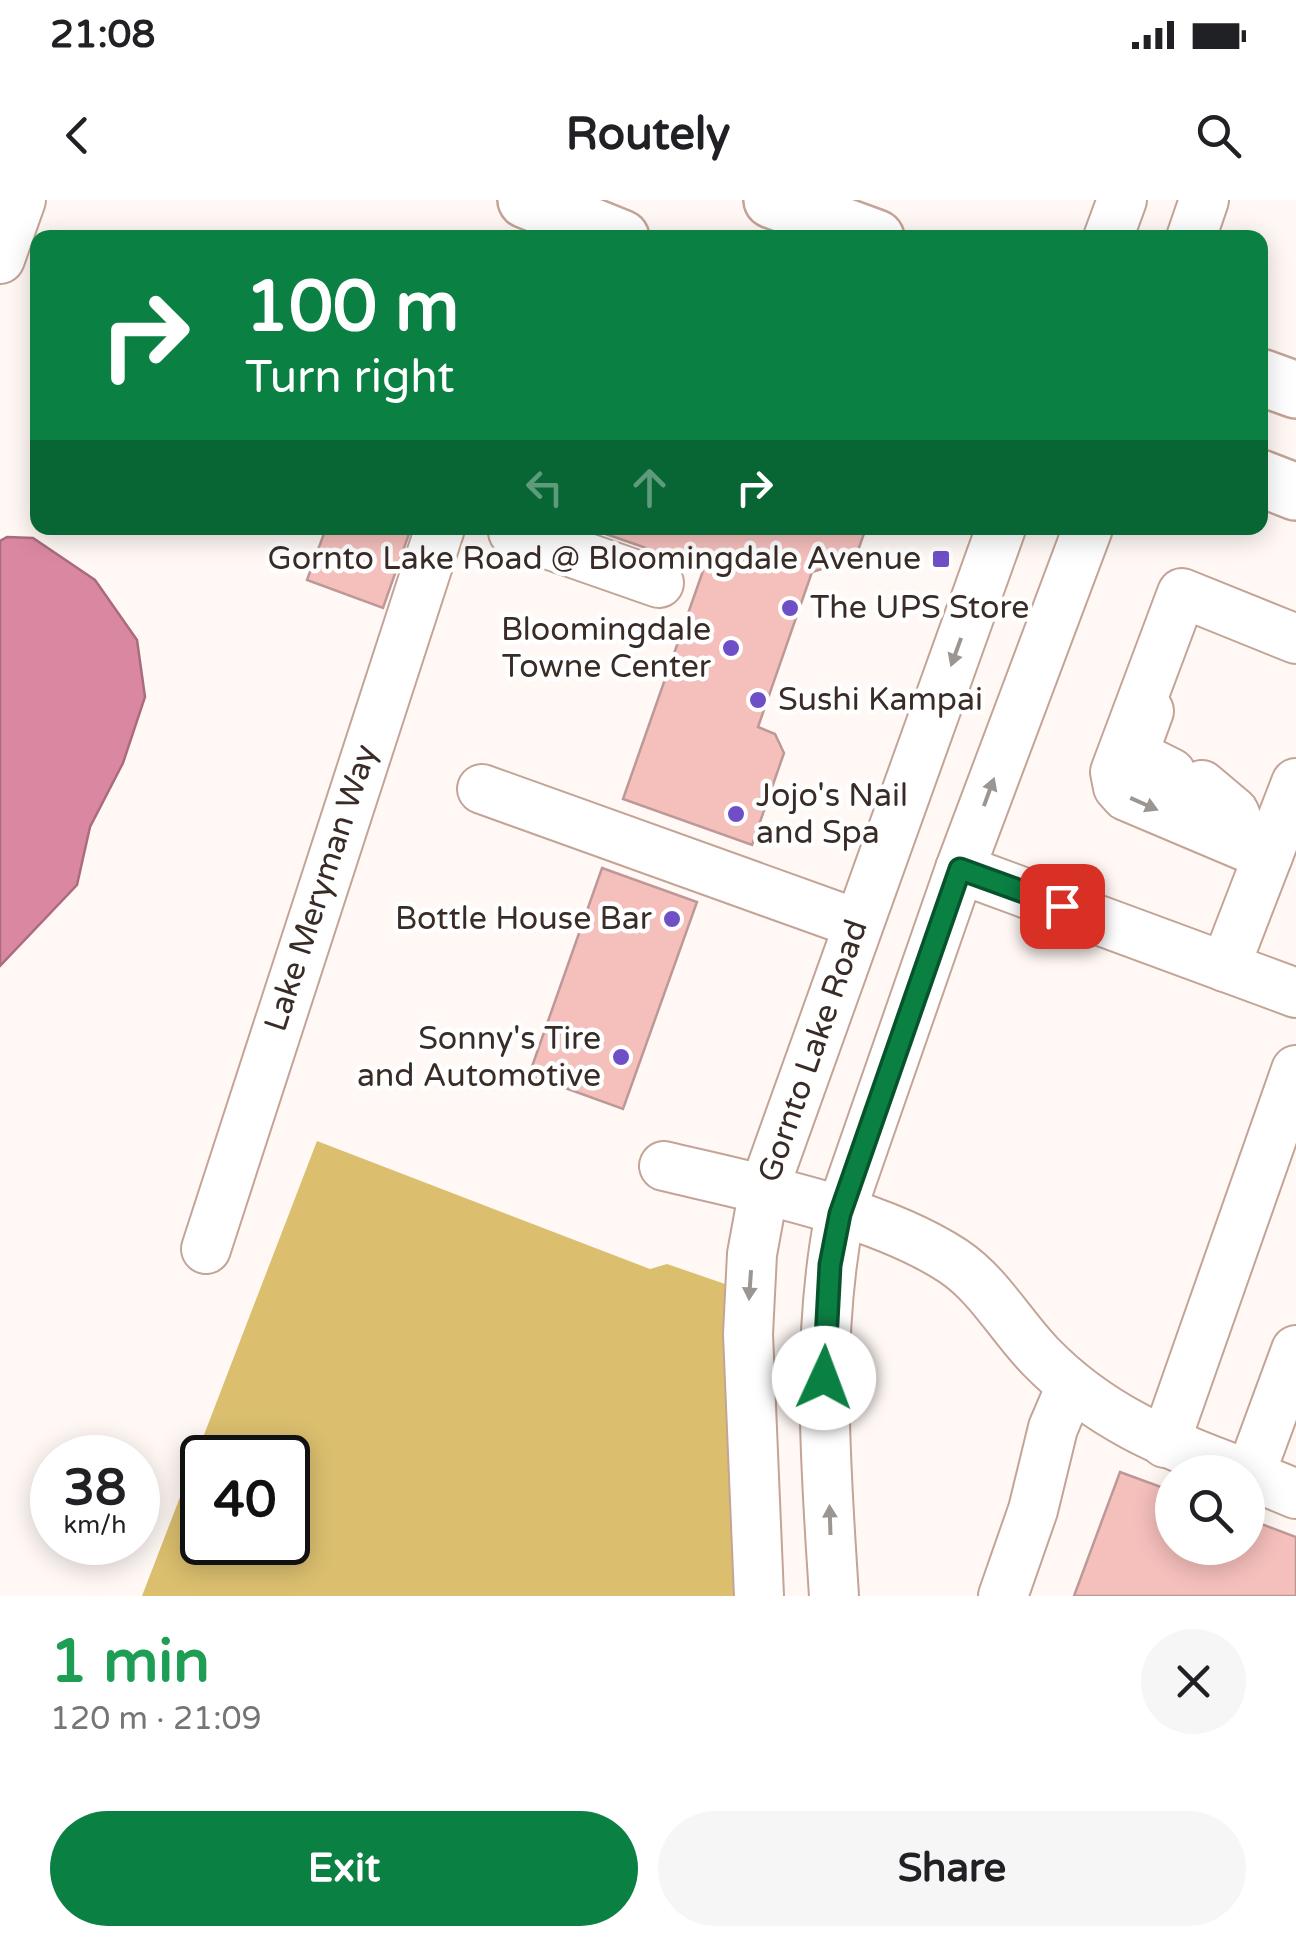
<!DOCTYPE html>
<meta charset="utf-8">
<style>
body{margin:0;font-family:"Varela Round",sans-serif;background:#f6f6f6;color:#202124;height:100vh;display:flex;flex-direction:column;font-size:38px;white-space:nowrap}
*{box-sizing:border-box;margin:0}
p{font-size:32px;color:#757577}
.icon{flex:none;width:55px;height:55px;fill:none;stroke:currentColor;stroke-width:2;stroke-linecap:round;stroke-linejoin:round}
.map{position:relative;height:1396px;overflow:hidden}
.panel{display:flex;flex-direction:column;background:#fff;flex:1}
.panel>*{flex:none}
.banner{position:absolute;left:30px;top:30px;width:1238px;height:305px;border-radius:20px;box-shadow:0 5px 25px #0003;background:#0b8043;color:#fff;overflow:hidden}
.buttons{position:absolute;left:1155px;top:1255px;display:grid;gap:20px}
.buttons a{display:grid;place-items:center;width:110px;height:110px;border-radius:50%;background:#fff;box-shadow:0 5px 25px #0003;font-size:50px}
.speed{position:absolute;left:30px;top:1235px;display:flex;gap:20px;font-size:50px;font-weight:700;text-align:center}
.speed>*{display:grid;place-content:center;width:130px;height:130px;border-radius:50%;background:#fff;box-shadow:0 5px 25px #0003;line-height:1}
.speed small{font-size:25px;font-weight:400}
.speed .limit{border:5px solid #111;border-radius:15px;background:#fff;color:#111}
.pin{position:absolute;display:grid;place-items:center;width:85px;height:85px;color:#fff;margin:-42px;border-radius:20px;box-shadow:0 5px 15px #0006}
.me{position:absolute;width:110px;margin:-55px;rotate:2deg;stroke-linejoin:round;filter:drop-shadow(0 0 8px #0008)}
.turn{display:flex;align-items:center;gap:35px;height:210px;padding:0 50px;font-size:45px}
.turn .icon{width:130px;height:130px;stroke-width:2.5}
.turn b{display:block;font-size:70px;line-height:85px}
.lanes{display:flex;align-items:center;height:95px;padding:0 50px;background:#0003;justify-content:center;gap:50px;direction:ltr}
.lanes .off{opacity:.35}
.round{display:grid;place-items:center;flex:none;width:105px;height:105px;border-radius:52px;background:#f6f6f6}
.headline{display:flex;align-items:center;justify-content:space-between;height:170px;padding:0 50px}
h1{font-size:60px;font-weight:700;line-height:75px;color:#1e9e55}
.button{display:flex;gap:20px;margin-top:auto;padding:20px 50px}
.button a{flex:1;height:115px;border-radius:60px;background:#0b8043;color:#fff;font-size:40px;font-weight:700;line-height:115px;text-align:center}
.button a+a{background:#f6f6f6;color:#202124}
.status{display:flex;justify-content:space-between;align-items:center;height:70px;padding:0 50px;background:#fff;direction:ltr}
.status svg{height:28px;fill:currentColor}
header{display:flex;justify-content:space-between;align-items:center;height:130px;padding:0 50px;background:#fff;font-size:45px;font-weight:700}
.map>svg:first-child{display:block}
.forest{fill:#dbbf6f;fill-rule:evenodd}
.water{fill:#da88a2;stroke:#aa6c7d;stroke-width:2.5}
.building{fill:#f5bfbc;stroke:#bc9997;stroke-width:2.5}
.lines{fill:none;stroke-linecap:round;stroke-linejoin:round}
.minor-casing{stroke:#c3a496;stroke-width:52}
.major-casing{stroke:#c3a496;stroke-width:60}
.minor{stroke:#fff;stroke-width:48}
.major{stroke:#fff;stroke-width:55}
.oneway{fill:#9c9693}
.route-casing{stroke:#07532c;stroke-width:25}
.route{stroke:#0b8043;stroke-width:18}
.poi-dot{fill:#6f4fc8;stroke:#fff;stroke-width:4}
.labels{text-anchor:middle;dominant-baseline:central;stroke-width:9;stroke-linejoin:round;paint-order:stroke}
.poi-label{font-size:32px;fill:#392c27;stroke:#fff;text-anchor:end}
.street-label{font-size:32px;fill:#392c27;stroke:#fff}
</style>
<div class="status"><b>21:08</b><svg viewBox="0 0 49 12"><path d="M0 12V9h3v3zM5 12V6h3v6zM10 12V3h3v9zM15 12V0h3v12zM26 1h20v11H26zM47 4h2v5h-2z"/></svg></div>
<header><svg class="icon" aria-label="back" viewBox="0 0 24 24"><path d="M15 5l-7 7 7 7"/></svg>Routely<svg class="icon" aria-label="search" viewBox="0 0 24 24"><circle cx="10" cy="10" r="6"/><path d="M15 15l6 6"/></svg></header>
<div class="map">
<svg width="1296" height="1396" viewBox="0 0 1296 1396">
<rect width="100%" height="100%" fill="#fff8f5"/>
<path class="forest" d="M317,941l333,128 17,-5 64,22 8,310h-597zM202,1258h86v84h-86z"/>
<path class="water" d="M7,337l26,1 62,42 42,60 8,57 -22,66 -33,64 -13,58 -77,81v-425z"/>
<g class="building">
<path d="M326,328h85l-28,80 -76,-28z"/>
<path d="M600,328h266l-11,31 -43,13 -54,155 17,7 9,19 -32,92 -129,-46 81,-231 -104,-36z"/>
<path d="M602,668l95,34 -74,207 -94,-34z"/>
<path d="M1120,1272l52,19v57h76v-29l48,18v59h-222z"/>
</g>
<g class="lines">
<defs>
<g id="minor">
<path d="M1108,38l14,-38"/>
<path d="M1191,38l13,-38"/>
<path d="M0,59l21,-59"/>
<path d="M515,328l-2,4 146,51"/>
<path d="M1149,511l-11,30 5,18 28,14"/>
<path d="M1202,585l32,27 13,33"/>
<path d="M482,589l376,135"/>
<path d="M1268,656l-142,-60 -8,-9 -3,-15 67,-179 114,46"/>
<path d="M960,669l336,124"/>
<path d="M1225,767l71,-184"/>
<path d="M664,966c88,21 213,45 289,95 36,24 57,64 87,95 58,60 125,88 202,116"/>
<path d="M206,1049l234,-721"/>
<path d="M1165,1243l131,-373"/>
<path d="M1248,1274l48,20"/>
<path d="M1250,1275l46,-125"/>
<path d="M759,1396l-11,-262 4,-80 12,-65 237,-661"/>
<path d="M834,1396c-8,-127 -19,-256 6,-382l120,-345 128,-341"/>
<path d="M1003,1396l30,-86 20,-82 18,-42"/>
</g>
<g id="major">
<path d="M526,0l95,38"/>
<path d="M772,0l104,38"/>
<path d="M1260,177l36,13"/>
<path d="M1260,278l36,14"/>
</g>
</defs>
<use href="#minor" class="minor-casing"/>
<use href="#major" class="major-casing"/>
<use href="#minor" class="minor"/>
<use href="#major" class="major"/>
</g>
<defs><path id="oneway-solid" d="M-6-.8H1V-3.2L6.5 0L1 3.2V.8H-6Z" transform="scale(2.5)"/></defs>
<g class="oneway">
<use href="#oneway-solid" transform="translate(956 452) rotate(110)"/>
<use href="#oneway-solid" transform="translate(989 592) rotate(-70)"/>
<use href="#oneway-solid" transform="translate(1144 604) rotate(24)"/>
<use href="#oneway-solid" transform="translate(750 1085) rotate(94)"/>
<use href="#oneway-solid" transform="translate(830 1320) rotate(-92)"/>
</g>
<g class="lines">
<defs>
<path id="route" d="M824,1178l6,-113 10,-51 120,-345 102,37"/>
</defs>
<use href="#route" class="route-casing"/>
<use href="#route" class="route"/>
</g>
<g class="poi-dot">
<rect x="931" y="349" width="20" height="20" rx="5"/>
<circle cx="790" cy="408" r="10"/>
<circle cx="731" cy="448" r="10"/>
<circle cx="758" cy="500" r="10"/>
<circle cx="736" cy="614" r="10"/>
<circle cx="672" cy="719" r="10"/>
<circle cx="621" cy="857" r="10"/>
</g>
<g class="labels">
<g class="poi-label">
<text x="921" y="359">Gornto Lake Road @ Bloomingdale Avenue</text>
<text x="810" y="408" text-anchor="start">The UPS Store</text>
<text x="711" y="430">Bloomingdale<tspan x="711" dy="37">Towne Center</tspan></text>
<text x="778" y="500" text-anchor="start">Sushi Kampai</text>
<text x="756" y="596" text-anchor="start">Jojo's Nail<tspan x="756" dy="37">and Spa</tspan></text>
<text x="652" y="719">Bottle House Bar</text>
<text x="601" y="839">Sonny's Tire<tspan x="601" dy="37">and Automotive</tspan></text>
</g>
<g class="street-label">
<text transform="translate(321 688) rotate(-72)">Lake Meryman Way</text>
<text transform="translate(813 851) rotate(-71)">Gornto Lake Road</text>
</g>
</g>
</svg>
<div class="buttons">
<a><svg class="icon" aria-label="search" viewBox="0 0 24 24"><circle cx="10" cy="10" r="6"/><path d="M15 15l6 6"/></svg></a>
</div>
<div class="speed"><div>38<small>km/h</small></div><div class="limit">40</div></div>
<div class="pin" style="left:1062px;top:706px;background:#d93025"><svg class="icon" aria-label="arrive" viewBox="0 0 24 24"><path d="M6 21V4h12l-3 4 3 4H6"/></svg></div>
<svg class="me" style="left:824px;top:1178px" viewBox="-20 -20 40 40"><circle r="19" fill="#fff"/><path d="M0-13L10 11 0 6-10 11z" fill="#0b8043"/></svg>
<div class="banner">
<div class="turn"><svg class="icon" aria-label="right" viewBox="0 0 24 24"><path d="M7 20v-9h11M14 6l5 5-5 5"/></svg><div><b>100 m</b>Turn right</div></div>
<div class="lanes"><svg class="icon off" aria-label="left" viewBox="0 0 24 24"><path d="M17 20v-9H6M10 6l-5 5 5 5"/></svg><svg class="icon off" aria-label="ahead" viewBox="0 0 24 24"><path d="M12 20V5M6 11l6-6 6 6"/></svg><svg class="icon" aria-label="right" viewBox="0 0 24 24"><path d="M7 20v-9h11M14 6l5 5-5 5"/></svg></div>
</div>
</div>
<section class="panel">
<div class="headline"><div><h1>1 min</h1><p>120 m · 21:09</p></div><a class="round"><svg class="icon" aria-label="close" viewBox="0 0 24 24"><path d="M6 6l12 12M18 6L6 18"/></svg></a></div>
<div class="button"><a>Exit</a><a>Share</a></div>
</section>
